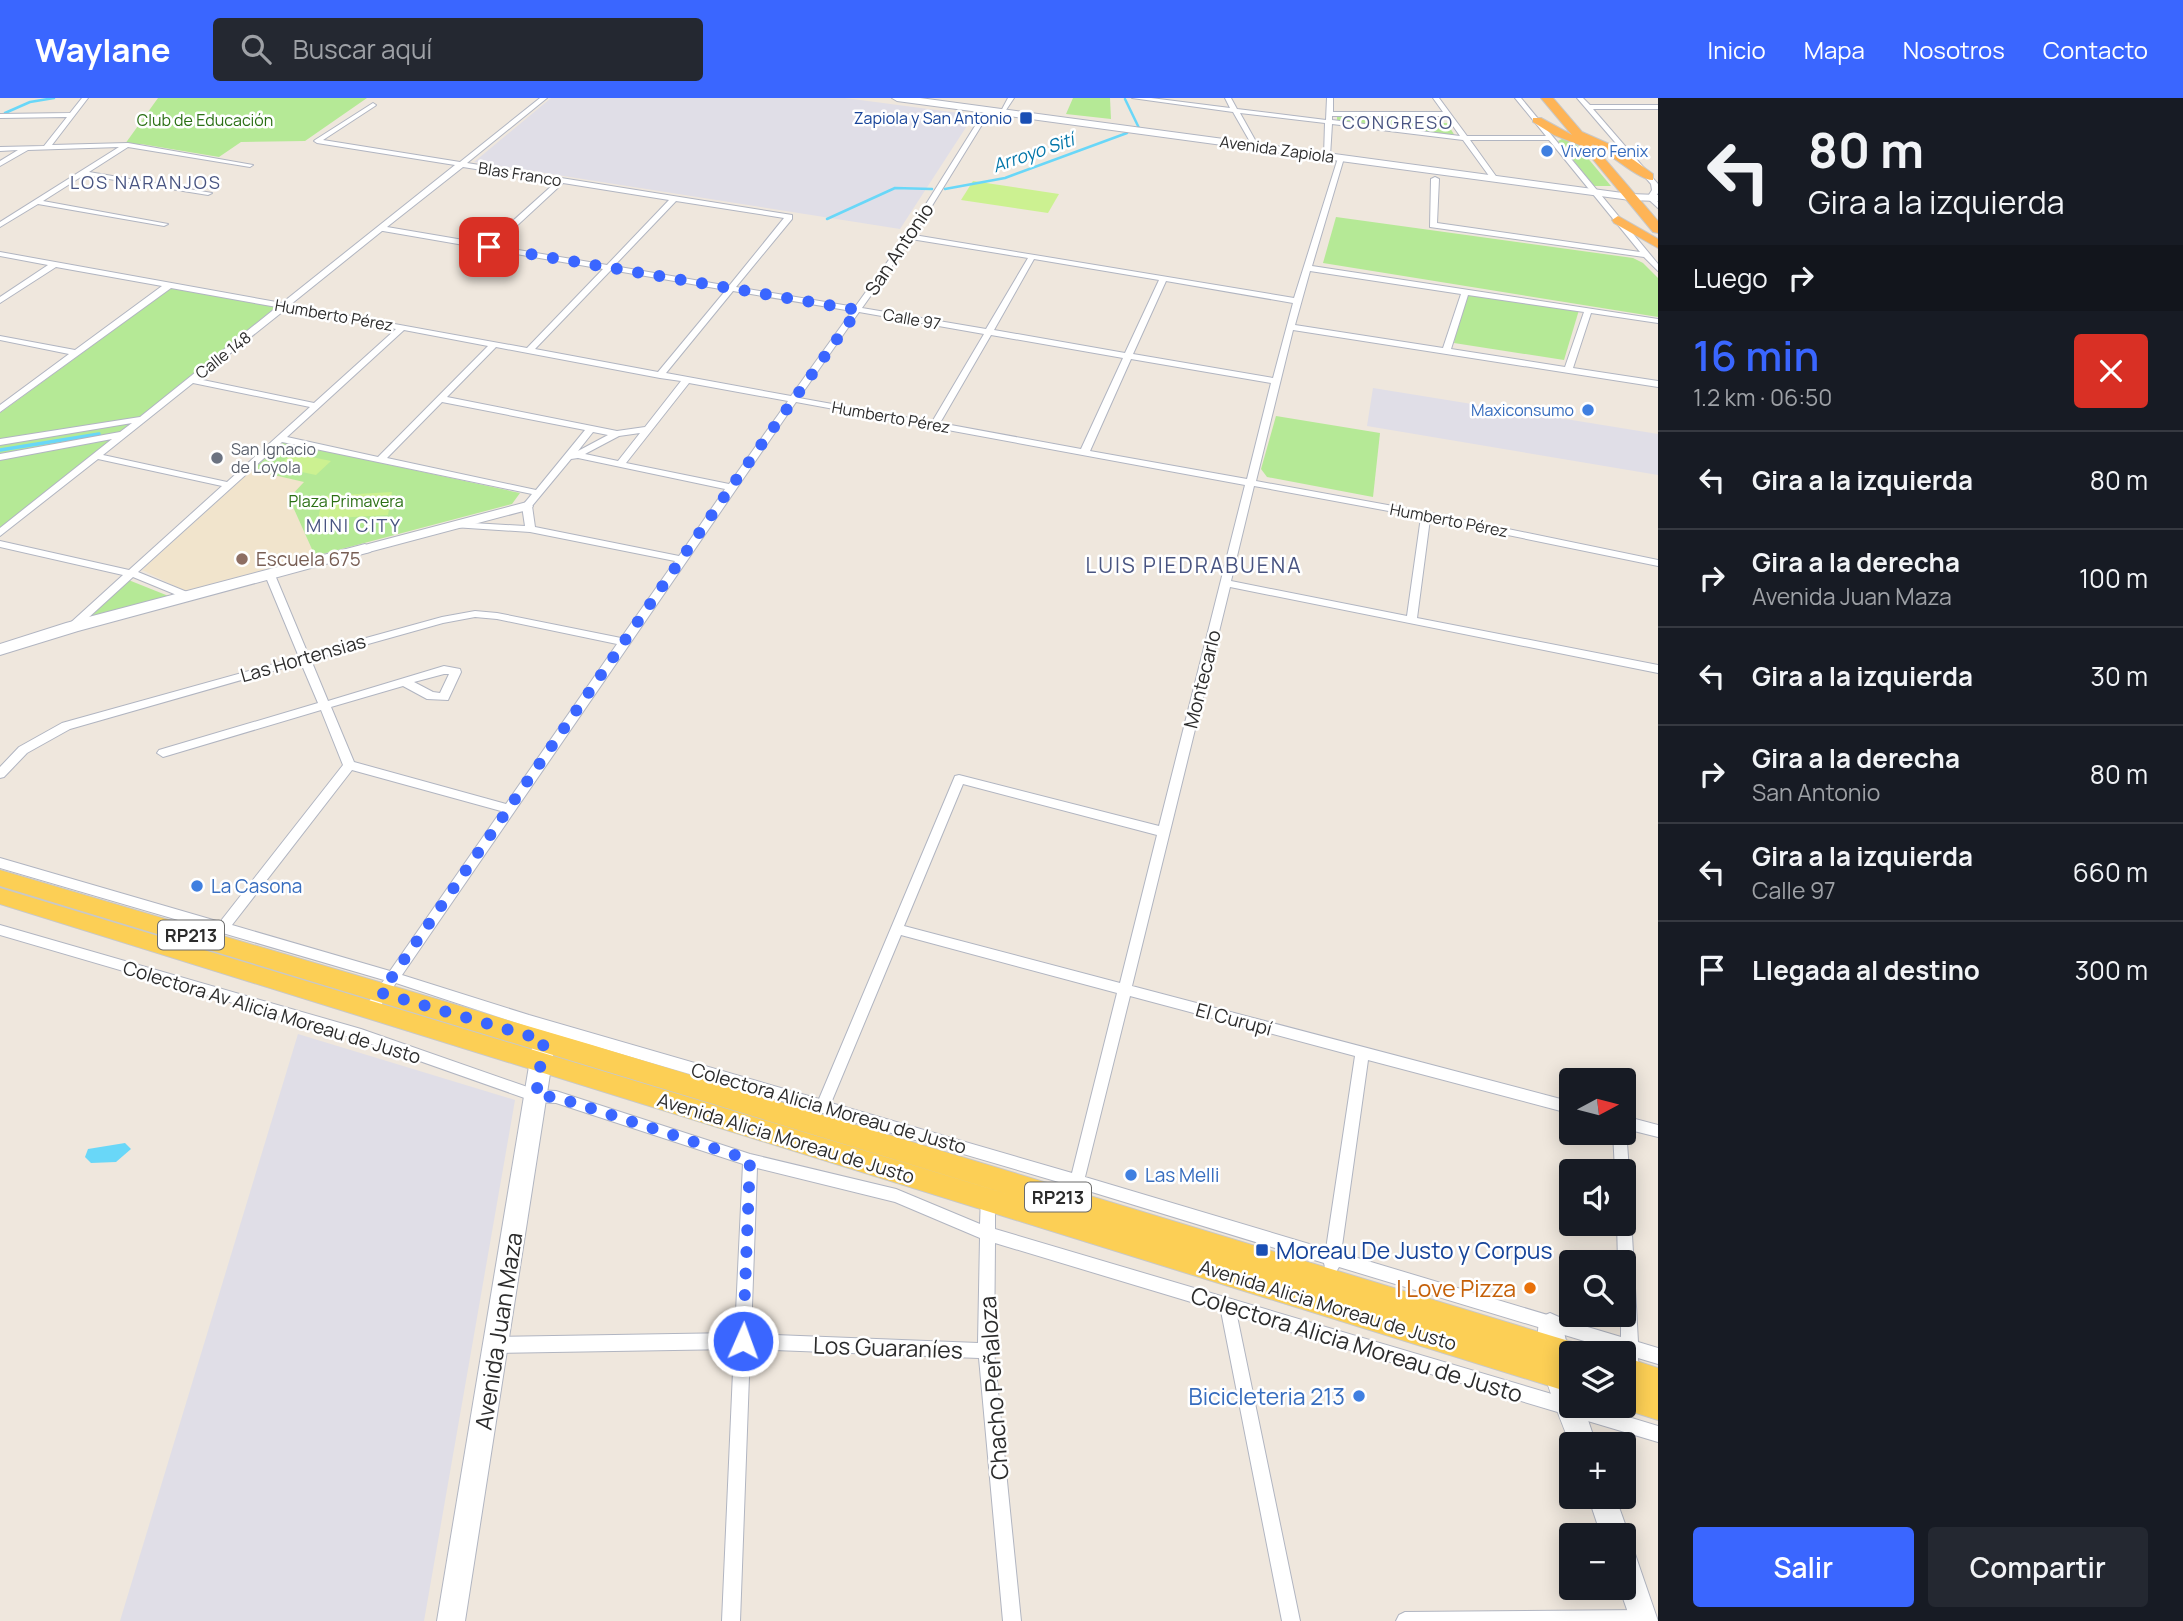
<!DOCTYPE html>
<html lang="es">
<meta charset="utf-8">
<style>
body{margin:0;font-family:Manrope,sans-serif;background:#242831;color:#f1f3f6;height:100vh;display:flex;flex-direction:column;font-size:26px;white-space:nowrap}
*{box-sizing:border-box;margin:0}
p{font-size:23px;color:#9ea1a6}
.icon{flex:none;width:38px;height:38px;fill:none;stroke:currentColor;stroke-width:2;stroke-linecap:round;stroke-linejoin:round}
.map{position:relative;flex:1;overflow:hidden}
.side{display:flex;flex-direction:column;background:#171b24;width:525px}
.side>*{flex:none}
.top-card{background:#171b24;color:#f1f3f6;overflow:hidden}
.needle{width:46px;rotate:83deg}
.buttons{position:absolute;left:1559px;top:970px;display:grid;gap:14px}
.buttons a{display:grid;place-items:center;width:77px;height:77px;border-radius:7px;background:#171b24;box-shadow:0 4px 18px #0003;font-size:35px}
.pin{position:absolute;display:grid;place-items:center;width:60px;height:60px;color:#fff;margin:-30px;border-radius:14px;box-shadow:0 4px 10px #0006}
.me{position:absolute;width:77px;margin:-38px;rotate:2deg;stroke-linejoin:round;filter:drop-shadow(0 0 5px #0008)}
.turn{display:flex;align-items:center;gap:24px;height:147px;padding:0 35px;font-size:32px}
.turn .icon{width:91px;height:91px;stroke-width:2.5}
.turn b{display:block;font-size:49px;line-height:60px}
.then{display:flex;align-items:center;height:66px;padding:0 35px;background:#0003;gap:14px;font-size:26px}
.round{display:grid;place-items:center;flex:none;width:74px;height:74px;border-radius:7px;background:#242831}
.head{display:flex;align-items:center;justify-content:space-between;height:119px;padding:0 35px}
h1{font-size:42px;font-weight:600;line-height:52px;color:#3a66ff}
.action{display:flex;gap:14px;margin-top:auto;padding:14px 35px}
.action a{flex:1;height:80px;border-radius:7px;background:#3a66ff;color:#fff;font-size:28px;font-weight:600;line-height:80px;text-align:center}
.action a+a{background:#242831;color:#f1f3f6}
ul{padding:0;list-style:none}
li{display:flex;align-items:center;gap:21px;height:98px;padding:0 35px;border-top:2px solid #363941}
li div{flex:1}
li b{display:block;font-size:26px}
li em{font-style:normal}
header{display:flex;align-items:center;gap:42px;box-sizing:border-box;height:98px;padding:0 35px;background:#3a66ff;color:#fff}
header strong{font-size:33px}
nav{display:flex;gap:38px;margin-inline-start:auto;font-size:24px}
.search{width:490px;height:63px;background:#242831;display:flex;align-items:center;gap:18px;box-sizing:border-box;padding:0 24px;border-radius:7px;color:#9ea1a6;font-size:26px}
main{display:flex;flex:1;min-height:0}
.map>svg:first-child{display:block}
.industrial{fill:#e0dee7}
.education{fill:#f1e4cc}
.green{fill:#b5e996}
.pitch{fill:#ccf191}
.water{fill:#69d7f8}
.lines{fill:none;stroke-linecap:round;stroke-linejoin:round}
.stream-far1{stroke:#69d7f8;stroke-width:2.5}
.stream{stroke:#69d7f8;stroke-width:3.5}
.minor-casing{stroke:#b1b5c1;stroke-width:2}
.tertiary-casing{stroke:#b1b5c1;stroke-width:2}
.secondary-casing{stroke:#b1b5c1;stroke-width:2}
.primary-casing{stroke:#c8c8c8;stroke-width:2}
.trunk-casing{stroke:#c8c8c8;stroke-width:2}
.minor{fill:#fff;fill-rule:evenodd}
.tertiary{fill:#fff;fill-rule:evenodd}
.secondary{fill:#fff;fill-rule:evenodd}
.primary{fill:#fccf55;fill-rule:evenodd}
.trunk{fill:#feb456;fill-rule:evenodd}
.route{stroke:#3a66ff;stroke-width:12;stroke-dasharray:0 21.6}
.transit-dot{fill:#1a4fb4;stroke:#fff;stroke-width:2.5}
.shop-dot{fill:#3f7fe0;stroke:#fff;stroke-width:2.5}
.worship-dot{fill:#6b7280;stroke:#fff;stroke-width:2.5}
.education-dot{fill:#8d6e63;stroke:#fff;stroke-width:2.5}
.food-dot{fill:#e8710a;stroke:#fff;stroke-width:2.5}
.labels{text-anchor:middle;dominant-baseline:central;stroke-width:5;stroke-linejoin:round;paint-order:stroke}
.far-transit-label{font-size:16px;fill:#164399;stroke:#fff;text-anchor:end}
.far-park-label{font-size:16px;fill:#2b7015;stroke:#fff}
.far-street-label{font-size:16px;fill:#2c2c2c;stroke:#fff}
.far-shop-label{font-size:16px;fill:#366cbe;stroke:#fff;text-anchor:start}
.far-worship-label{font-size:16px;fill:#5b616d;stroke:#fff;text-anchor:start}
.far-neighbourhood-label{font-size:18px;letter-spacing:2px;fill:#485481;stroke:#fff}
.far-water-label{font-size:18px;font-style:italic;fill:#0376a9;stroke:#fff}
.shield{fill:#fff;stroke:#6b6b6b;stroke-width:2}
.shield-label{font-size:18px;font-weight:bold;fill:#2c2c2c}
.street-label{font-size:19px;fill:#2c2c2c;stroke:#fff}
.education-label{font-size:19px;fill:#785e54;stroke:#fff;text-anchor:start}
.shop-label{font-size:19px;fill:#366cbe;stroke:#fff;text-anchor:start}
.neighbourhood-label{font-size:21px;letter-spacing:2px;fill:#485481;stroke:#fff}
.near-transit-label{font-size:23px;fill:#164399;stroke:#fff;text-anchor:start}
.near-food-label{font-size:23px;fill:#c56008;stroke:#fff;text-anchor:end}
.near-street-label{font-size:23px;fill:#2c2c2c;stroke:#fff}
.near-shop-label{font-size:23px;fill:#366cbe;stroke:#fff;text-anchor:end}
</style>
<header>
<strong>Waylane</strong>
<div class="search"><svg class="icon" aria-label="search" viewBox="0 0 24 24"><circle cx="10" cy="10" r="6"/><path d="M15 15l6 6"/></svg>Buscar aquí</div>
<nav><a>Inicio</a><a>Mapa</a><a>Nosotros</a><a>Contacto</a></nav>
</header>
<main>
<div class="map">
<svg width="1658" height="1523" viewBox="0 0 1658 1523">
<rect width="100%" height="100%" fill="#efe7dd"/>
<g class="industrial">
<path d="M551,0h294l129,17 -74,114 -426,-67z"/>
<path d="M1373,290l285,46v41l-291,-49z"/>
<path d="M298,936l217,66 -91,521h-304z"/>
</g>
<path class="education" d="M252,372l53,12 -16,16 26,58 -130,35 -43,-21z"/>
<g class="green">
<path d="M158,0h209l-62,43 -64,1 -22,15 -78,-13h-16z"/>
<path d="M1073,0h37l1,21 -45,-5z"/>
<path d="M1337,17h69l6,8h35l8,13 -118,-15z"/>
<path d="M1564,40l12,6 35,42h-17l-36,-45z"/>
<path d="M1336,119l297,41 10,5 15,15v39l-335,-54z"/>
<path d="M171,190l105,19 -276,224v-118z"/>
<path d="M1464,193l115,19 -15,50 -110,-17z"/>
<path d="M1276,318l104,17 -7,64 -106,-20 -6,-8z"/>
<path d="M284,344l236,51 -8,11 -197,52 -26,-58 15,-16 -52,-12z"/>
<path d="M126,481l50,20 -97,24z"/>
</g>
<g class="pitch">
<path d="M973,83l86,13 -11,19 -87,-13z"/>
<path d="M292,355l39,8 -15,14 -38,-8z"/>
<path d="M392,394l-4,23 -70,4 5,-23z"/>
</g>
<path class="water" d="M125,1045l6,6 -15,13 -25,1 -6,-6 3,-8z"/>
<g class="lines">
<g class="stream-far1">
<path d="M1125,1l14,29"/>
<path d="M5,15l25,-11 24,-4"/>
<path d="M945,91l60,-11 122,-45"/>
<path d="M827,121l68,-31 37,1"/>
</g>
<path class="stream" d="M0,352l99,-16"/>
<defs>
<g id="minor">
<path d="M82,0h6l-36,47 76,-2 125,22 -3,2 -122,-20 -39,25 123,21 -4,2 -124,-20 -41,26 125,23 -4,2 -126,-22 -38,23v-5l119,-75 -91,3 -28,16v-5l18,-11 -18,1v-4l44,-1 23,-29 -67,1v-4l70,-1z"/>
<path d="M540,0h7l-80,65 325,52v4l-56,68 119,20 51,-71 79,-126 3,-2 3,2 -77,125 380,63 44,-140 3,-2 3,2 -32,108 346,53v4l-67,-10 -18,55 85,13v6l-365,-57 -37,151 170,31 232,48v6l-228,-47 -13,99 241,47v8l-428,-86 -98,399 440,116v12l-204,-54 -27,193 280,84v-23h3v-52h-6l-1,-39h7v-13l5,2 2,5 7,125 20,6v16l-20,-6 1,15 -2,6 -6,2 -6,-2 -1,-3v-23l-285,-86 -3,5 -5,2 -5,-2 -2,-9 -242,-74 -5,17 -5,2 -5,-2 -2,-5 4,-16 -540,-158 -133,-44 -21,31 -5,1 -5,-1 -2,-4 21,-30 -384,-112v-10l220,64 123,-157 -22,-55 -158,47 -6,-4 2,-3 159,-47 -17,-40 -231,66 -43,24 -23,24 -4,1v-11l19,-20 43,-24 237,-66 -34,-82 1,-2 4,-1 5,3 33,79 134,-37 33,-6 22,2 124,25 54,-77 -145,-29 -77,-5v-4l3,-1 69,4 -3,-20 10,-12 -250,-52 -144,130 54,22v4h-8l-51,-21 -57,52h-8l-1,-2 1,-2 55,-50 -123,-28v-6l129,29 93,-84 -124,-27 -98,77v-8l112,-89 -112,21v-6l120,-22 12,-9 -132,22v-6l140,-22 137,-110 -106,-19 -171,124v-7l69,-51 -69,-14v-4l75,14 87,-64 -106,-19 -56,36v-6l48,-32 -48,-9v-4l282,51 173,-138 -138,-22 -3,-2 1,-1 58,-37 3,2 -1,1 -52,34 137,22zM463,69l93,15 -69,62 -100,-17zM563,85l106,17 -62,65 -112,-19zM676,103l108,17 -55,68 -115,-20zM382,133h1l220,38 -76,79 -237,-43zM911,141l117,19 -42,71 -124,-21zM1034,161l125,21 -34,73 -131,-23zM611,172l115,20 -68,82 -123,-23zM1310,173l151,23 -18,54 -148,-23zM1166,183l127,22 -20,75 -140,-24zM733,193l119,20 -61,85 -125,-23zM1468,197l116,17 -19,55 -114,-18zM286,211l110,20 -82,74 -116,-24zM859,214l125,22 -52,88 -133,-24zM404,232l84,16 -110,111 -91,-20zM991,237l132,23 -42,91 -141,-26zM496,249l164,31 21,3 -36,46 -28,4 -170,-34zM1131,261l140,24 -24,96 -157,-28zM193,285l117,24 -83,75 -124,-27zM689,285l99,18 -59,83 -103,-21zM442,304l143,28 -49,60 -149,-32zM796,304l449,83 -86,341 -200,-51 -4,1 -136,323 -290,-84 -127,-40zM593,334l15,3 -30,16zM640,335l-22,28 -33,-7 34,-18zM578,360l147,31 -46,67 -144,-29 -3,-21 39,-47zM1254,388l167,31 -14,99 -176,-35zM475,519l22,2 120,25 -111,160 -152,-42 -23,-55 72,-21 24,13 21,1 13,-28 -1,-3 -16,-3 -116,35 -17,-41 132,-37zM444,576h5l-9,19 -7,-1 -19,-10zM352,672l149,41 -111,160 -158,-46zM963,686l194,51 -37,148 -216,-57zM901,837l216,58 -45,180 -241,-70zM1130,898l225,60 -29,193 -241,-72z"/>
<path d="M1008,0h6l-10,15h-4z"/>
<path d="M1132,0h19l79,10 -5,-10h6l6,11 89,11 1,-22h6v14h110l-10,-14h6l28,38h79l-31,-38h6l137,166v7l-14,-14 -214,-30 1,-48 4,-2 4,2 -2,44 203,29 -91,-112h-79l28,39 -4,2 -2,-1 -29,-40 -131,-16 -2,32 -3,2 -3,-2 1,-33 -85,-10 19,34 -3,2 -3,-2 -20,-35zM1332,18h114l14,20 -128,-16z"/>
<path d="M1577,0h6l7,7h68v4h-65l65,75v9l-3,5 3,4v6l-11,-10 5,-8 -1,-6z"/>
<path d="M0,827l361,104 175,61 20,1 194,63 146,35 84,35 1,-27 2,-5 5,-2 5,2 2,5v32l577,171v5h17l69,21v16l-421,-126 63,305h-18l-61,-310 -226,-68 -1,108 27,270h-18l-24,-263 -229,-9 -10,272h-18l12,-272 -238,4 -6,-3 -2,-5 2,-5 6,-3 239,-4 8,-169 -187,-61 -20,-1 -176,-62 -360,-105zM757,1070l138,34 85,36 -2,105 -227,-9z"/>
<path d="M1624,1018l34,9v12l-32,-8 3,42 -2,5 -3,1v-6h-9l-2,-39h11z"/>
<path d="M1644,1512l6,3 2,8h-256l3,-6 6,-3z"/>
</g>
<path id="tertiary" d="M527,404l6,4 -2,3 -166,44 -6,-4 2,-3z"/>
<g id="secondary">
<path d="M892,0h28l710,96 28,1v6l-28,-1 -733,-99z"/>
<path d="M365,446l8,5 -3,3 -292,79 -78,24v-11l66,-21z"/>
<path d="M543,941l8,3 3,6 -89,573h-28l95,-573 3,-6z"/>
<path d="M1550,1215l9,4c10,24 13,62 13,88h11l13,39h-24v4l-2,-4c-11,-31 -42,-97 -29,-127z"/>
<path d="M1588,1398h27l14,39 -4,10 -1,-10h-23z"/>
<path d="M1624,1449l10,4 24,70h-27l-12,-34h5z"/>
</g>
<g id="primary">
<path d="M0,772l592,175 980,297 10,4 3,7h-13v40l-1572,-489v-16l1063,323 -1063,-325z"/>
<path d="M1624,1259l34,11v52l-44,-14 10,-1z"/>
</g>
<g id="trunk">
<path d="M1541,0h12l29,34 34,15 37,27v6c-13,1 -46,-29 -61,-36l66,77v12l-5,-1 -71,-86 -28,-11 -21,-13v-4h8l31,17z"/>
<path d="M1618,118l40,23v9l-44,-25 -2,-3z"/>
</g>
</defs>
<use href="#minor" class="minor-casing"/>
<use href="#tertiary" class="tertiary-casing"/>
<use href="#secondary" class="secondary-casing"/>
<use href="#primary" class="primary-casing"/>
<use href="#trunk" class="trunk-casing"/>
<use href="#minor" class="minor"/>
<use href="#tertiary" class="tertiary"/>
<use href="#secondary" class="secondary"/>
<use href="#primary" class="primary"/>
<use href="#trunk" class="trunk"/>
</g>
<g class="lines">
<path class="route" d="M489,149l369,63 -127,177 -350,506 163,47 -8,56 20,1 194,63 -7,181"/>
</g>
<g class="transit-dot">
<rect x="1019" y="13" width="14" height="14" rx="3.5"/>
<rect x="1255" y="1145" width="14" height="14" rx="3.5"/>
</g>
<g class="shop-dot">
<circle cx="1547" cy="53" r="7"/>
<circle cx="1588" cy="312" r="7"/>
<circle cx="197" cy="788" r="7"/>
<circle cx="1131" cy="1077" r="7"/>
<circle cx="1359" cy="1298" r="7"/>
</g>
<circle class="worship-dot" cx="217" cy="360" r="7"/>
<circle class="education-dot" cx="242" cy="461" r="7"/>
<circle class="food-dot" cx="1530" cy="1190" r="7"/>
<g class="labels">
<g class="far-transit-label">
<text x="1012" y="20">Zapiola y San Antonio</text>
</g>
<g class="far-park-label">
<text x="205" y="22">Club de Educación</text>
<text x="346" y="403">Plaza Primavera</text>
</g>
<g class="far-street-label">
<text transform="translate(1277 51) rotate(8)">Avenida Zapiola</text>
<text transform="translate(520 76) rotate(9)">Blas Franco</text>
<text transform="translate(334 217) rotate(10)">Humberto Pérez</text>
<text transform="translate(912 221) rotate(10)">Calle 97</text>
<text transform="translate(223 257) rotate(-38)">Calle 148</text>
<text transform="translate(891 319) rotate(10)">Humberto Pérez</text>
<text transform="translate(1449 422) rotate(11)">Humberto Pérez</text>
</g>
<g class="far-shop-label">
<text x="1561" y="53">Vivero Fenix</text>
<text x="1574" y="312" text-anchor="end">Maxiconsumo</text>
</g>
<g class="far-worship-label">
<text x="231" y="351">San Ignacio<tspan x="231" dy="18">de Loyola</tspan></text>
</g>
<g class="far-neighbourhood-label">
<text x="1398" y="24">CONGRESO</text>
<text x="146" y="84">LOS NARANJOS</text>
<text x="354" y="427">MINI CITY</text>
</g>
<g class="far-water-label">
<text transform="translate(1033 54) rotate(-19)">Arroyo Sití</text>
</g>
<g class="shield">
<rect x="158" y="822.5" width="66" height="29" rx="5"/>
<rect x="1025" y="1084.5" width="66" height="29" rx="5"/>
</g>
<g class="shield-label">
<text x="191" y="837">RP213</text>
<text x="1058" y="1099">RP213</text>
</g>
<g class="street-label">
<text transform="translate(899 151) rotate(-56)">San Antonio</text>
<text transform="translate(303 560) rotate(-16)">Las Hortensias</text>
<text transform="translate(1202 581) rotate(-76)">Montecarlo</text>
<text transform="translate(272 914) rotate(17)">Colectora Av Alicia Moreau de Justo</text>
<text transform="translate(1234 921) rotate(15)">El Curupí</text>
<text transform="translate(829 1010) rotate(16)">Colectora Alicia Moreau de Justo</text>
<text transform="translate(786 1040) rotate(17)">Avenida Alicia Moreau de Justo</text>
<text transform="translate(1328 1207) rotate(17)">Avenida Alicia Moreau de Justo</text>
</g>
<g class="education-label">
<text x="256" y="461">Escuela 675</text>
</g>
<g class="shop-label">
<text x="211" y="788">La Casona</text>
<text x="1145" y="1077">Las Melli</text>
</g>
<g class="neighbourhood-label">
<text x="1194" y="467">LUIS PIEDRABUENA</text>
</g>
<g class="near-transit-label">
<text x="1276" y="1152">Moreau De Justo y Corpus</text>
</g>
<g class="near-food-label">
<text x="1516" y="1190">I Love Pizza</text>
</g>
<g class="near-street-label">
<text transform="translate(498 1233) rotate(-81)">Avenida Juan Maza</text>
<text transform="translate(1357 1246) rotate(17)">Colectora Alicia Moreau de Justo</text>
<text transform="translate(888 1249) rotate(2)">Los Guaraníes</text>
<text transform="translate(993 1290) rotate(-94)">Chacho Peñaloza</text>
</g>
<g class="near-shop-label">
<text x="1345" y="1298">Bicicleteria 213</text>
</g>
</g>
</svg>
<div class="buttons">
<a><svg class="needle" viewBox="-14 -14 28 28"><path d="M0-13l5 13h-10z" fill="#e53935"/><path d="M0 13l5-13h-10z" fill="#9ea1a6"/></svg></a>
<a><svg class="icon" aria-label="sound" viewBox="0 0 24 24"><path d="M4 9h4l5-4v14l-5-4H4zM17 9q2 3 0 6"/></svg></a>
<a><svg class="icon" aria-label="search" viewBox="0 0 24 24"><circle cx="10" cy="10" r="6"/><path d="M15 15l6 6"/></svg></a>
<a><svg class="icon" aria-label="layers" viewBox="0 0 24 24"><path d="M12 4l9 5-9 5-9-5zM3 14l9 5 9-5"/></svg></a>
<a>+</a>
<a>−</a>
</div>
<div class="pin" style="left:489px;top:149px;background:#d93025"><svg class="icon" aria-label="arrive" viewBox="0 0 24 24"><path d="M6 21V4h12l-3 4 3 4H6"/></svg></div>
<svg class="me" style="left:743px;top:1243px" viewBox="-20 -20 40 40"><circle r="17" fill="#3a66ff" stroke="#fff" stroke-width="3"/><path d="M0-11L8 9 0 5-8 9z" fill="#fff"/></svg>
</div>
<section class="side">
<div class="top-card">
<div class="turn"><svg class="icon" aria-label="left" viewBox="0 0 24 24"><path d="M17 20v-9H6M10 6l-5 5 5 5"/></svg><div><b>80 m</b>Gira a la izquierda</div></div>
<div class="then">Luego<svg class="icon" aria-label="right" viewBox="0 0 24 24"><path d="M7 20v-9h11M14 6l5 5-5 5"/></svg></div>
</div>
<div class="head"><div><h1>16 min</h1><p>1.2 km · 06:50</p></div><a class="round" style="background:#d93025;color:#fff"><svg class="icon" aria-label="close" viewBox="0 0 24 24"><path d="M6 6l12 12M18 6L6 18"/></svg></a></div>
<ul>
<li><svg class="icon" aria-label="left" viewBox="0 0 24 24"><path d="M17 20v-9H6M10 6l-5 5 5 5"/></svg><div><b>Gira a la izquierda</b></div><em>80 m</em></li>
<li><svg class="icon" aria-label="right" viewBox="0 0 24 24"><path d="M7 20v-9h11M14 6l5 5-5 5"/></svg><div><b>Gira a la derecha</b><p>Avenida Juan Maza</p></div><em>100 m</em></li>
<li><svg class="icon" aria-label="left" viewBox="0 0 24 24"><path d="M17 20v-9H6M10 6l-5 5 5 5"/></svg><div><b>Gira a la izquierda</b></div><em>30 m</em></li>
<li><svg class="icon" aria-label="right" viewBox="0 0 24 24"><path d="M7 20v-9h11M14 6l5 5-5 5"/></svg><div><b>Gira a la derecha</b><p>San Antonio</p></div><em>80 m</em></li>
<li><svg class="icon" aria-label="left" viewBox="0 0 24 24"><path d="M17 20v-9H6M10 6l-5 5 5 5"/></svg><div><b>Gira a la izquierda</b><p>Calle 97</p></div><em>660 m</em></li>
<li><svg class="icon" aria-label="arrive" viewBox="0 0 24 24"><path d="M6 21V4h12l-3 4 3 4H6"/></svg><div><b>Llegada al destino</b></div><em>300 m</em></li>
</ul>
<div class="action"><a>Salir</a><a>Compartir</a></div>
</section>
</main>
